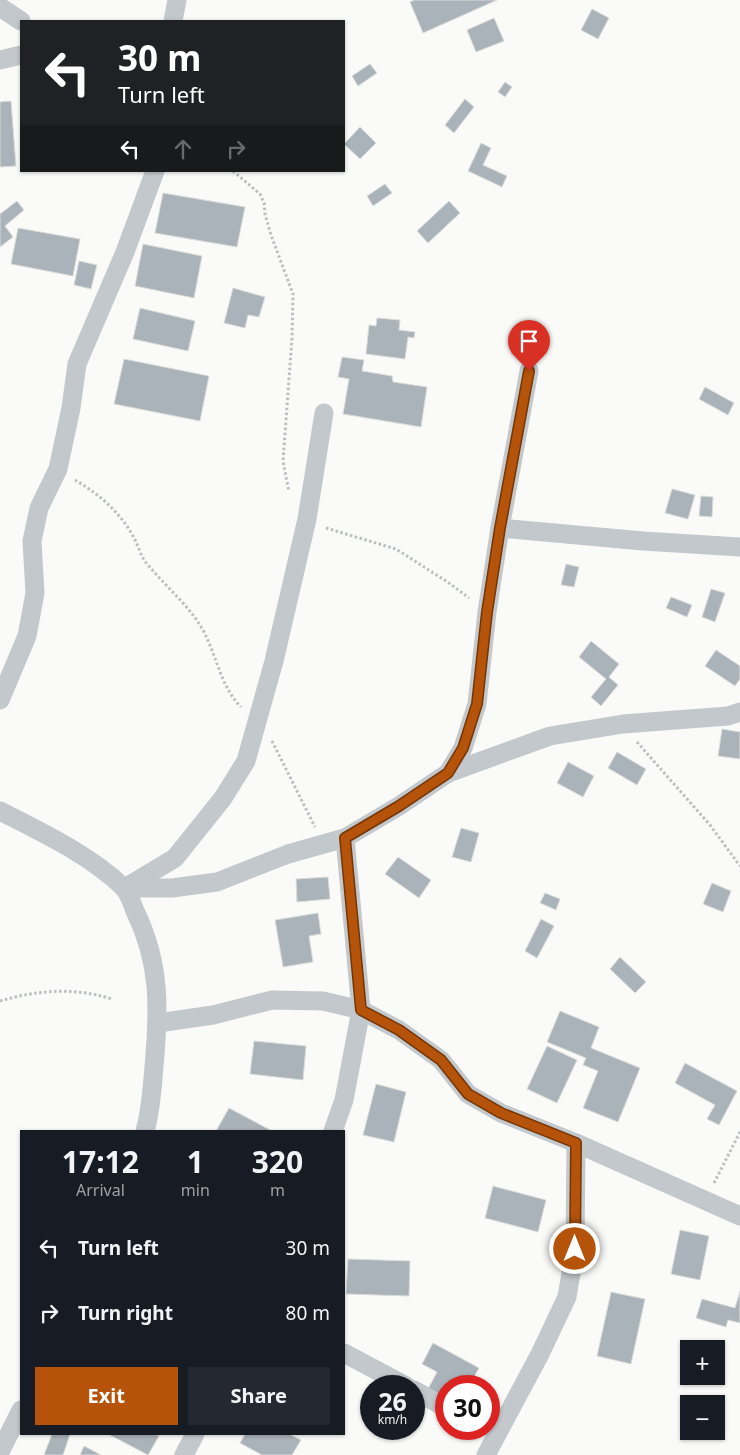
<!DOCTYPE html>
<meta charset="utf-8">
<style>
body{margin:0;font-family:"Noto Sans",sans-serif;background:#242831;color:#f1f3f6;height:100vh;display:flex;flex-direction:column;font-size:19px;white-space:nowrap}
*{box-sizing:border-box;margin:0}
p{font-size:16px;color:#9ea1a6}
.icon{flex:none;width:28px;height:28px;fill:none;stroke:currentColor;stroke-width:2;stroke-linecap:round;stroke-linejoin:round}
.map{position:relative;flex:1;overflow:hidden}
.sheet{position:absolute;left:20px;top:1130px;width:325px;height:305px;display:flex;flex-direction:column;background:#171b24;border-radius:0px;box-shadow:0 1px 4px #0004}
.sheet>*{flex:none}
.guide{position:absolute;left:20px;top:20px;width:325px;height:152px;border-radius:0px;box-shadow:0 1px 4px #0004;background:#202124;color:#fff;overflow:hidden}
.fabs{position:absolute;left:680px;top:1340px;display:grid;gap:10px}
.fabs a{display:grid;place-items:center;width:45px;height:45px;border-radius:0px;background:#171b24;box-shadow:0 1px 4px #0004;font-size:25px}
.speed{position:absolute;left:360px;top:1375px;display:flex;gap:10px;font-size:25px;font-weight:700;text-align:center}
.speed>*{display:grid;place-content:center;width:65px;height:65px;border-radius:50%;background:#171b24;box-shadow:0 1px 4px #0004;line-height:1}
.speed small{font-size:12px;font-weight:400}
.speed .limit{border:8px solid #d22;background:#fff;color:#111}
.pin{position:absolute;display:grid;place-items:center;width:42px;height:42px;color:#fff;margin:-51px -21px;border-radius:50% 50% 50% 0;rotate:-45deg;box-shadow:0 0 5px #0007}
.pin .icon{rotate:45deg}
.me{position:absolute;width:55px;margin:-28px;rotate:0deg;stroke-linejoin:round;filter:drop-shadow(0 0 4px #0008)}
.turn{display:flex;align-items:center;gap:18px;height:105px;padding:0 15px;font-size:22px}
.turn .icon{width:65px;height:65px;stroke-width:2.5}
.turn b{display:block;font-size:35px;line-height:42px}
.lanes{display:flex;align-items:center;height:48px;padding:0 15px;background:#0003;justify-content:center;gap:25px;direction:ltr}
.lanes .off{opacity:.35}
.eta{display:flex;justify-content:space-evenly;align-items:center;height:85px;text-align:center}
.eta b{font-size:30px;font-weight:700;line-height:35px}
.action{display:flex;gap:10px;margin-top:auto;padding:10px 15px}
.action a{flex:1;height:58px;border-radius:0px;background:#b45309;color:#fff;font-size:20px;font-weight:700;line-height:58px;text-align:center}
.action a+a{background:#242831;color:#f1f3f6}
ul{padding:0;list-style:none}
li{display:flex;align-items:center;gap:15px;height:65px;padding:0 15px}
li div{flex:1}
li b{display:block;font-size:19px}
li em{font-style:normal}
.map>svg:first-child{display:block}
.building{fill:#aab3b9;stroke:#dcdcda}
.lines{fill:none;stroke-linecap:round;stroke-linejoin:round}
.path{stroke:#bbbfc2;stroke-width:3;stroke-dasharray:2.5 2.5;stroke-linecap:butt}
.minor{stroke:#c3c8cc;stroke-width:19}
.route-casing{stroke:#753606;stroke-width:12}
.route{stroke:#b45309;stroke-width:9}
</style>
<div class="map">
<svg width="740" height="1455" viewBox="0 0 740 1455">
<rect width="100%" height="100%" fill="#fafaf8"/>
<g class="building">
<path d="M414,0h83l-74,33 -13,-31z"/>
<path d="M592,9l17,9 -11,21 -17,-9z"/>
<path d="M494,18l10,23 -28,11 -9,-22z"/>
<path d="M370,64l7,9 -19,13 -6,-10z"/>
<path d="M505,82l7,5 -7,10 -7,-5z"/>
<path d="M465,99l9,8 -20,26 -9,-8z"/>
<path d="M11,101l5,65 -16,1v-65z"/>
<path d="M360,127l16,16 -16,16 -16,-15z"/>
<path d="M481,143l10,5 -8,17 24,11 -5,11 -34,-16z"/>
<path d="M385,184l7,9 -19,13 -6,-10z"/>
<path d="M163,193l82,14 -8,40 -82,-14z"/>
<path d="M17,201l7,9 -19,16 8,11 -13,10v-33z"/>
<path d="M449,201l11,12 -32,30 -11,-12z"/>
<path d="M18,228l62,11 -7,37 -62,-12z"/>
<path d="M143,244l59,12 -8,42 -59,-12z"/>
<path d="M79,261l18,4 -6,24 -17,-4z"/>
<path d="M233,288l32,9 -6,20 -11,-2 -3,13 -21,-5z"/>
<path d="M140,308l55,13 -7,30 -55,-12z"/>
<path d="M377,318l23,2 -1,10 16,2 -1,6 -6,-1 -3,22 -39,-5 3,-29 7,1z"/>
<path d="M342,357l22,3 -2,11 30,5 1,6 34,5 -6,40 -78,-13 6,-35 -11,-2z"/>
<path d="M124,359l85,17 -9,45 -86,-17z"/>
<path d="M705,387l29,16 -6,12 -29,-16z"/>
<path d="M672,489l23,6 -7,24 -23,-6z"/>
<path d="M701,496l12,1 -1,20 -13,-1z"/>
<path d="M566,564l13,3 -5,20 -13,-2z"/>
<path d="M711,589l14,4 -10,29 -13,-5z"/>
<path d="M671,597l21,8 -5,12 -21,-9z"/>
<path d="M591,641l28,23 -10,13 9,8 -17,21 -10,-9 15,-18 -27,-22z"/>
<path d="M716,650l24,16v13l-5,7 -30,-20z"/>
<path d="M722,729l18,3v27l-22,-3z"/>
<path d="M617,752l29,17 -9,16 -29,-17z"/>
<path d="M568,762l26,14 -11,21 -26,-14z"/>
<path d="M461,828l18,5 -8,29 -19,-5z"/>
<path d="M398,857l33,23 -12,18 -34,-24z"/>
<path d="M328,877l2,22 -33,3 -1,-23z"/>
<path d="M712,883l19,8 -8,21 -20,-8z"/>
<path d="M545,893l15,6 -4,11 -16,-7z"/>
<path d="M318,913l3,21 -12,2 4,26 -30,5 -8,-47z"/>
<path d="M541,919l13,7 -17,32 -12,-7z"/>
<path d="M620,957l26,25 -11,11 -25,-24z"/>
<path d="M560,1011l39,16 -8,21 49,20 -22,54 -35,-14 15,-37 -15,-6 3,-7 -39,-16z"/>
<path d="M254,1041l52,5 -3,34 -53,-6z"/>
<path d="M547,1046l30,14 -20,43 -30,-14z"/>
<path d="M685,1063l52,28 -18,34 -12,-6 8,-14 -40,-22z"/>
<path d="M376,1084l30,8 -12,50 -31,-7z"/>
<path d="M229,1108l43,23h-56z"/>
<path d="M493,1186l53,14 -8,32 -53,-14z"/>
<path d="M680,1230l29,6 -9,44 -29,-6z"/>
<path d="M348,1259l62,2 -1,35 -63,-2z"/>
<path d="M740,1291v32l-12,-3 -2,7 -30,-9 6,-19 33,9z"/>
<path d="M611,1292l34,7 -14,65 -34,-8z"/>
<path d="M433,1343l46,25 -10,18h-23v13l-18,-10 9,-17 -15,-8z"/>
<path d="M376,1429h28l-6,11z"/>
<path d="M52,1434h18l-7,21h-19z"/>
<path d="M108,1434h46l5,2 -11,19z"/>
<path d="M245,1434h44l12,6 -9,15h-30l-22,-12z"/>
<path d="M84,1446l17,9h-21z"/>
</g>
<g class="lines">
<g class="path">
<path d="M233,171l27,23 4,9 1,11 6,21 22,59 -1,44 -9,123 6,31"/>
<path d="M75,480c24,14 46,33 59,58 5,9 7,20 14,27 19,23 42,41 56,67 13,25 17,55 37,75"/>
<path d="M326,528l70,21 53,34 20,15"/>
<path d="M272,741l43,86"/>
<path d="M637,742l73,83 30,41"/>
<path d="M0,1001c38,-11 74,-14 112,-2"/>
<path d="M714,1183l26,-51"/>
</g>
<g class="minor">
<path d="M0,7l21,14"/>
<path d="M173,21l4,-21"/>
<path d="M0,60l21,-5"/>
<path d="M500,528l143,13 97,6"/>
<path d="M0,700l27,-64 8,-43 -3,-52 7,-33 19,-39 13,-61 6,-44 48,-112 30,-81"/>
<path d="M448,773l102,-37 73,-12 105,-8 12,-4"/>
<path d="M0,811c41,21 90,44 123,76 6,6 9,16 12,24 26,53 24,99 19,156 -2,22 -3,43 -9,64"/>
<path d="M124,888h48l45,-6 71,-28 57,-16 54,-32 49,-33 15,-25 14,-44 10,-92 13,-84 29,-157"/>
<path d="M125,888l50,-30 48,-60 23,-37 28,-100 33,-142 17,-106"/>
<path d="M158,1023l55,-8 59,-15 51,1 38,9 38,20 42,30 27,34 33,19 75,30 164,73"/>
<path d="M333,1131l11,-31 17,-90 -16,-172"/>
<path d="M344,1353l62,33"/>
<path d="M414,1390l32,18"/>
<path d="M0,1452l21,-42"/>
<path d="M184,1455l11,-21"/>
<path d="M486,1455l54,-101 27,-57 8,-48 1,-106"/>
</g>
</g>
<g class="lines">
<defs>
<path id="route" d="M529,371l-29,157 -13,84 -10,92 -14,44 -15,25 -49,33 -54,32 16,172 38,20 42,30 27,34 33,19 75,30 -1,106"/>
</defs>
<use href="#route" class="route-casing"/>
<use href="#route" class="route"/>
</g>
</svg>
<div class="fabs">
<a>+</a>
<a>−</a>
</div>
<div class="speed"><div>26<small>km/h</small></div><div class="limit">30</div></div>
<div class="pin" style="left:529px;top:371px;background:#d93025"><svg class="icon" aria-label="arrive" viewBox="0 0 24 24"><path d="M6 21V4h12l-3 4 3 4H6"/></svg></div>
<svg class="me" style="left:575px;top:1249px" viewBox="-20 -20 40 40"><circle r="17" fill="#b45309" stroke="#fff" stroke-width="3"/><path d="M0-11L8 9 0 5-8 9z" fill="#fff"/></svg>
<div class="guide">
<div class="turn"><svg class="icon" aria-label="left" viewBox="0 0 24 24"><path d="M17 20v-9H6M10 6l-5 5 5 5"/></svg><div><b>30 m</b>Turn left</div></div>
<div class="lanes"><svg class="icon" aria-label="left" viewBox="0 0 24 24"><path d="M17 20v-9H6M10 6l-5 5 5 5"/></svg><svg class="icon off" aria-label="ahead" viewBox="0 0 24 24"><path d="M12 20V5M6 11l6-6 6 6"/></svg><svg class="icon off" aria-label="right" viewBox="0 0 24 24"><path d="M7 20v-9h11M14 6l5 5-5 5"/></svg></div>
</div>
<section class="sheet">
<div class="eta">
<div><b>17:12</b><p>Arrival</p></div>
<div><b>1</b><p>min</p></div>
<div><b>320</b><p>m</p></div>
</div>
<ul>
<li><svg class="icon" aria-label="left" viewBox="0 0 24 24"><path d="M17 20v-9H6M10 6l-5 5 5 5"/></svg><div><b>Turn left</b></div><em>30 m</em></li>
<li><svg class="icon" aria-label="right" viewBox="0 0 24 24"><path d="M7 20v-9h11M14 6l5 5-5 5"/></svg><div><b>Turn right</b></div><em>80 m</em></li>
</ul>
<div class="action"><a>Exit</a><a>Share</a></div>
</section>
</div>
